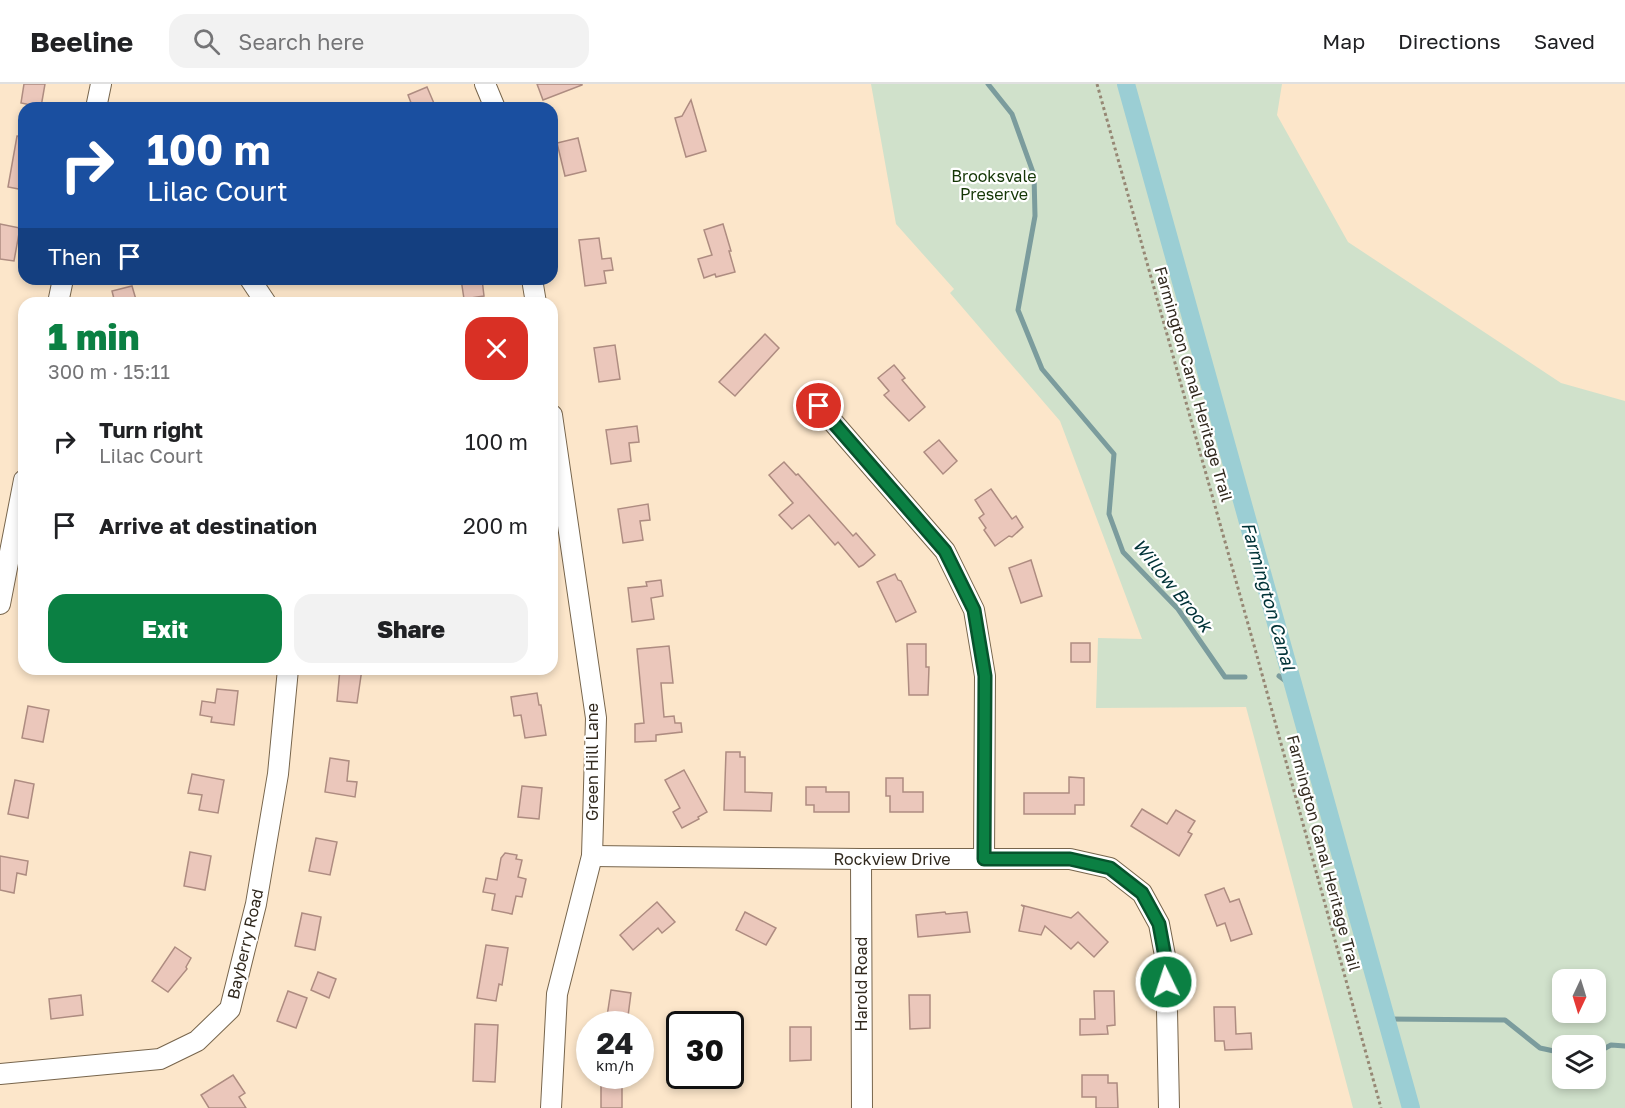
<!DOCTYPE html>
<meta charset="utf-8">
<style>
body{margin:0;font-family:"Golos Text",sans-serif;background:#f2f2f2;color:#202124;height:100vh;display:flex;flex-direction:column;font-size:22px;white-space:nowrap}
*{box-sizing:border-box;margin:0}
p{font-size:20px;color:#757577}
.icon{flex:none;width:33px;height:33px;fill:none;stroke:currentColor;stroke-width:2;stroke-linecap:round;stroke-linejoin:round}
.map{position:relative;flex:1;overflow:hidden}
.details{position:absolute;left:18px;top:213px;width:540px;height:378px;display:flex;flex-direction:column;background:#fff;border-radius:18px;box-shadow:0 3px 9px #0003}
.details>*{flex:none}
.guide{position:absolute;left:18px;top:18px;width:540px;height:183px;border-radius:18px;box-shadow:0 3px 9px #0003;background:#1a4fa0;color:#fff;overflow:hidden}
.needle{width:39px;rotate:184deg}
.tools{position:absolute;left:1552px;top:885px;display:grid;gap:12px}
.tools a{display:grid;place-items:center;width:54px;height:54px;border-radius:12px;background:#fff;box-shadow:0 3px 9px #0003;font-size:30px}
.speed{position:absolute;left:576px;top:927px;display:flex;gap:12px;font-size:30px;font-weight:700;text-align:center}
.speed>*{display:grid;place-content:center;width:78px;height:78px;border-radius:50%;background:#fff;box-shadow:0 3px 9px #0003;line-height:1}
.speed small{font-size:15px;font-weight:400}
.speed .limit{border:3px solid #111;border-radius:9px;background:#fff;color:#111}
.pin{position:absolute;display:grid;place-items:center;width:51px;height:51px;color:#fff;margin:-26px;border:3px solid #fff;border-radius:50%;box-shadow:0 2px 6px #0007}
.me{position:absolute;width:66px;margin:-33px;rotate:356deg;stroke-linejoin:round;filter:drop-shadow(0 0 4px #0008)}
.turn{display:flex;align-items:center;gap:21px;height:126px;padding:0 30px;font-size:27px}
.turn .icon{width:78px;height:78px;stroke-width:2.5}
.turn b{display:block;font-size:42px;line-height:51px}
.then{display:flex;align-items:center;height:57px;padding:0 30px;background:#0003;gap:12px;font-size:22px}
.round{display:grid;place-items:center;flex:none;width:63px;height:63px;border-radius:18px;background:#f2f2f2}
.summary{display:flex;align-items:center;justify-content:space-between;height:102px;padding:0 30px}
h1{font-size:36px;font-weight:800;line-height:45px;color:#0b8043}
.action{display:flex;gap:12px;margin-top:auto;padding:12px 30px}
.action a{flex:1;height:69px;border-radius:18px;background:#0b8043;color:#fff;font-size:24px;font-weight:800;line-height:69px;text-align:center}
.action a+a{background:#f2f2f2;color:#202124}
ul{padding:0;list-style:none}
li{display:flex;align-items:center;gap:18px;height:84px;padding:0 30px}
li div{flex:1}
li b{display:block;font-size:22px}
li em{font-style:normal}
header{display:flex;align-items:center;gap:36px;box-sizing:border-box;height:84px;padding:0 30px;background:#fff;border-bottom:2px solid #e0e0e0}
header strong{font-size:28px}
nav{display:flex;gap:33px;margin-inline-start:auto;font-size:21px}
.search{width:420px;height:54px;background:#f2f2f2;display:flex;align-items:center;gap:15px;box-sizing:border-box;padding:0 21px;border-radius:18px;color:#757577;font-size:22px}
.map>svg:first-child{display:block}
.green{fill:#d0e1cb;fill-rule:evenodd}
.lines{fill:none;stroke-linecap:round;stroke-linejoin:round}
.stream{stroke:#7b9c9d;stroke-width:5}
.canal{stroke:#9bced4;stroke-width:18}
.building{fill:#ebc7bb;stroke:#ae8c81;stroke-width:1.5}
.minor-casing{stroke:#77654c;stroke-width:22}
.path{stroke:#968774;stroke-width:3;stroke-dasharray:3 3;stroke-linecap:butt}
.minor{stroke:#fff;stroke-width:20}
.route-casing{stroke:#07532c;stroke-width:15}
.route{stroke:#0b8043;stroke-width:10}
.labels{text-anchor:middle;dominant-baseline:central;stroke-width:4.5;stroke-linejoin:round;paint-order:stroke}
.park-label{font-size:16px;fill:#143605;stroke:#fff}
.street-label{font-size:16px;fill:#31291e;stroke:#fff}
.water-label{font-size:18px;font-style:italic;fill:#003237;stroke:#fff}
</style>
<header>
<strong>Beeline</strong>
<div class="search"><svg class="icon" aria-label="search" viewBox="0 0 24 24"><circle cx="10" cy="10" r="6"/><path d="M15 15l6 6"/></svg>Search here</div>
<nav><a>Map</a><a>Directions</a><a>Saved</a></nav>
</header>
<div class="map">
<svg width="1625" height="1024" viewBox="0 0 1625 1024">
<rect width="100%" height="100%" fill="#fce6ca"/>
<path class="green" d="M871,0h411l-5,31 71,127 213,141 64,18v707h-272l-107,-401 -150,1 2,-70 44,1 -82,-218 -110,-128 4,-4 -58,-65zM1563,896h33v32h-33zM1563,962h33v32h-33z"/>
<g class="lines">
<g class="stream">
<path d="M988,0l24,30 22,61 1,41 -17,94 24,59 72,85 -5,60 14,38 55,57 47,68h20"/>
<path d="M1279,592l16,12"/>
<path d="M1387,935l118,1 35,28 23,5"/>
<path d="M1596,969l15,-8 14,1"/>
</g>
<path class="canal" d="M1126,0l285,1024"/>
</g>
<g class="building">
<path d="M24,0h21l-4,23 -20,-4z"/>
<path d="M537,0h45v1l-39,15z"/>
<path d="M427,3l9,21h-23l-5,-13z"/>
<path d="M691,16l15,51 -20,6 -11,-39 7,-2z"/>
<path d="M17,52l7,1v53l-16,-3z"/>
<path d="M578,54l8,33 -21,5 -8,-33z"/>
<path d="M0,140l20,4 -6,33 -14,-2z"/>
<path d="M723,140l8,27h-2l6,21 -19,5 -1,-3 -11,4 -6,-19 14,-4 -8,-25z"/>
<path d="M599,154l3,21 9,-1 2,12 -9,1 2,12 -21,3 -6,-46z"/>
<path d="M461,195h21l2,17 -20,3z"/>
<path d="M132,202l5,17h-22l-3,-12z"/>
<path d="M765,250l14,14 -44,48 -16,-14z"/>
<path d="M615,261l5,34 -21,3 -5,-34z"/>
<path d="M894,281l11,13 -3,2 23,27 -16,14 -25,-26 5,-4 -11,-13z"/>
<path d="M637,342l2,16 -10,1 2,18 -20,3 -5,-34z"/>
<path d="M939,356l18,21 -14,13 -19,-22z"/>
<path d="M784,378l12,13 2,-1 55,62 3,-3 19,22 -12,10 -4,2 -21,-25 -3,3 -26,-30 -17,14 -13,-14 14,-12 -24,-28z"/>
<path d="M991,405l21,30 4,-3 7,11 -11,10 -3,-1 -14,10 -11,-16 2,-2 -7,-10 5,-4 -9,-14z"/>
<path d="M648,420l2,16 -10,1 3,19 -20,3 -5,-34z"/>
<path d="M1031,476l11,36 -21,7 -12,-35z"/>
<path d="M895,490l3,6 3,1 15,31 -20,10 -19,-40z"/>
<path d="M661,496l2,16 -12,2 3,21 -22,3 -4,-34 19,-2 -1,-4z"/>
<rect x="1071" y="559" width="19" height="19"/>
<path d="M907,560h19v23h3l-1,28h-19z"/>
<path d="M669,562l4,37h-12l3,34 10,-1 1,7h6l1,9 -26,3v6l-21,1v-18l9,-1 -7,-74z"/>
<path d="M340,585h22l-5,34 -20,-2z"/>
<path d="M217,605l21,2 -4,34 -23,-3 1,-5 -12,-2 2,-14 13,2z"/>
<path d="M537,609l2,12h2l5,30 -21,3 -4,-23 -7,1 -3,-19z"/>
<path d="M28,622l21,4 -6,32 -21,-4z"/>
<path d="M726,668h14v5h5v35l27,1 -1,18 -47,-1z"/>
<path d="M330,674l19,3 -2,20 10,1 -2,15 -30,-5z"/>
<path d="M684,686l23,42 -9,5 1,2 -17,9 -9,-16 7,-4 -15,-28z"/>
<path d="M192,690l32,6 -6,33 -19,-3 3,-15 -14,-2z"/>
<path d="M1069,693l15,1v27h-9v9h-51v-21h45z"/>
<path d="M886,694h17v14h20v20h-33v-16h-4z"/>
<path d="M15,696l19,4 -6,34 -20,-4z"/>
<path d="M522,702l20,2 -3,31 -21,-2z"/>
<path d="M806,703h20v5h23v20h-35v-7h-8z"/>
<path d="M1142,725l25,15 9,-14 19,11 -7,11 4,2 -13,22 -48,-30z"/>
<path d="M316,754l21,4 -7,33 -21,-4z"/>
<path d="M190,768l21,4 -6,34 -21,-4z"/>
<path d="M505,769l12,2 -1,4 6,1 -4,17 8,2 -4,18 -6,-1 -4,18 -20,-4 3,-16 -12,-2 3,-14 11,2 4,-22z"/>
<path d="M0,772l28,5 -2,14 -9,-2 -3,20 -14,-3z"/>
<path d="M1224,804l6,14 9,-3 13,35 -21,7 -6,-18 -8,3 -12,-31z"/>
<path d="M657,818l18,20 -13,11 -4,-5 -25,22 -13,-15z"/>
<path d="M1021,821l50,13 7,-6 30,30 -14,15 -16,-15 -7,7 -26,-23 -4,9 -22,-4 5,-24z"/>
<path d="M745,828l31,16 -10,17 -30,-15z"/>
<path d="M945,828l1,2 21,-2 3,20 -52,5 -2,-22z"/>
<path d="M302,829l19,4 -6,33 -20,-4z"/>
<path d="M486,861l22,3 -6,37 -3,-1 -3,17 -19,-3z"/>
<path d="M175,863l16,11 -5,9 1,2 -19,23 -16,-11z"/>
<path d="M318,888l18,7 -7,19 -18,-8z"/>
<path d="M611,906l20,3 -4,31 -21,-1z"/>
<path d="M288,907l19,7 -11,30 -19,-7z"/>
<path d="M1094,907h20l1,34 -8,1 1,8 -28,1v-16h15z"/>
<path d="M81,911l2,20 -32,4 -2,-20z"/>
<path d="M909,911h21v33l-20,1z"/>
<path d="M1214,923h21l1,27 15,-1 1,16 -27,1 -1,-9h-9z"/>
<path d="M475,940l23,1 -3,57 -22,-1z"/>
<path d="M790,943h21v33l-21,1z"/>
<path d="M233,991l12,18 -6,4 7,11h-37l-8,-13z"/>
<path d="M1082,991h26v8h9l1,25h-22v-11h-14z"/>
<rect x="601" y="993" width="21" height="31"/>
</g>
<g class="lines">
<defs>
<g id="minor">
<path d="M485,0l10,24"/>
<path d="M96,24l5,-24"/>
<path d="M250,195l16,24"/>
<path d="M532,195l4,24"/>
<path d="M58,219l5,-24"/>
<path d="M819,322l126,145 29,59 11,66 -1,183"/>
<path d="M0,520l24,-124"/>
<path d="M592,772l269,3h209l40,9 32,25 17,31 7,37 3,147"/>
<path d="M861,775l1,249"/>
<path d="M0,990l160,-15 37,-18 33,-32 26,-105 22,-130 10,-105"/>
<path d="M551,1024l6,-114 35,-138 4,-138 -44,-303"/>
</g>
</defs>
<use href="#minor" class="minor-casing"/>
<path class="path" d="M1097,0l160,572 124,452"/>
<use href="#minor" class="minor"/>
</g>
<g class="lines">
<defs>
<path id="route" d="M819,322l126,145 29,59 11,66 -1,183h86l40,9 32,25 17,31 7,38v20"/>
</defs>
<use href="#route" class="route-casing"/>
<use href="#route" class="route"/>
</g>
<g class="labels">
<g class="park-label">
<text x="994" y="92">Brooksvale<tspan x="994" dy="18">Preserve</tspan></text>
</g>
<g class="street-label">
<text transform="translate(1194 300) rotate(74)">Farmington Canal Heritage Trail</text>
<text transform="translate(592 678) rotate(-90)">Green Hill Lane</text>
<text transform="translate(1324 769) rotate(75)">Farmington Canal Heritage Trail</text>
<text x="892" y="775">Rockview Drive</text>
<text transform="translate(245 860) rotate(-77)">Bayberry Road</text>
<text transform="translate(861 900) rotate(-90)">Harold Road</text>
</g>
<g class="water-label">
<text transform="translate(1173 501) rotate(51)">Willow Brook</text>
<text transform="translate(1269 512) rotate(74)">Farmington Canal</text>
</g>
</g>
</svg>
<div class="tools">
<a><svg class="needle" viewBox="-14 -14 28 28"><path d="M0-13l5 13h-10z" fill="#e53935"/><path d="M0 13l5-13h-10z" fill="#757577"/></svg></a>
<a><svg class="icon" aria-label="layers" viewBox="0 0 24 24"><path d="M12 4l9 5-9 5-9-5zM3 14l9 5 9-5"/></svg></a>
</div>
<div class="speed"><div>24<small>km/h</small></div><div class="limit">30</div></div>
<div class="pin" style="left:819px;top:322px;background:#d93025"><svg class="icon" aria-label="arrive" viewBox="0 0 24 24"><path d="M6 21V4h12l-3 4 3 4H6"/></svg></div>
<svg class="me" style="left:1166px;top:898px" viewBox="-20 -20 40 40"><circle r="17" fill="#0b8043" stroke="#fff" stroke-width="3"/><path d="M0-11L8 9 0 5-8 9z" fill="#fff"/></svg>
<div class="guide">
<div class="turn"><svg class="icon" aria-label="right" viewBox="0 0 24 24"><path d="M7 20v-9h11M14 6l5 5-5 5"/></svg><div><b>100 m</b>Lilac Court</div></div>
<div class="then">Then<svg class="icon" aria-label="arrive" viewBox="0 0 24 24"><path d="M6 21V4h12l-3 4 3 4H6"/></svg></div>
</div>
<section class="details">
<div class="summary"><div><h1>1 min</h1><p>300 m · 15:11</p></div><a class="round" style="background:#d93025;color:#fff"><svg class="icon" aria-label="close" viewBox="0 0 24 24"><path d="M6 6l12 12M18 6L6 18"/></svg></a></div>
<ul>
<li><svg class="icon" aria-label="right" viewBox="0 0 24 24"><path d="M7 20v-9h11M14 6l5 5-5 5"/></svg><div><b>Turn right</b><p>Lilac Court</p></div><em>100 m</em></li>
<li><svg class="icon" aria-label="arrive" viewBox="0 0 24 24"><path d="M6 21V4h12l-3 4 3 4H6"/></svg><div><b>Arrive at destination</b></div><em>200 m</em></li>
</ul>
<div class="action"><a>Exit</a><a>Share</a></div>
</section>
</div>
